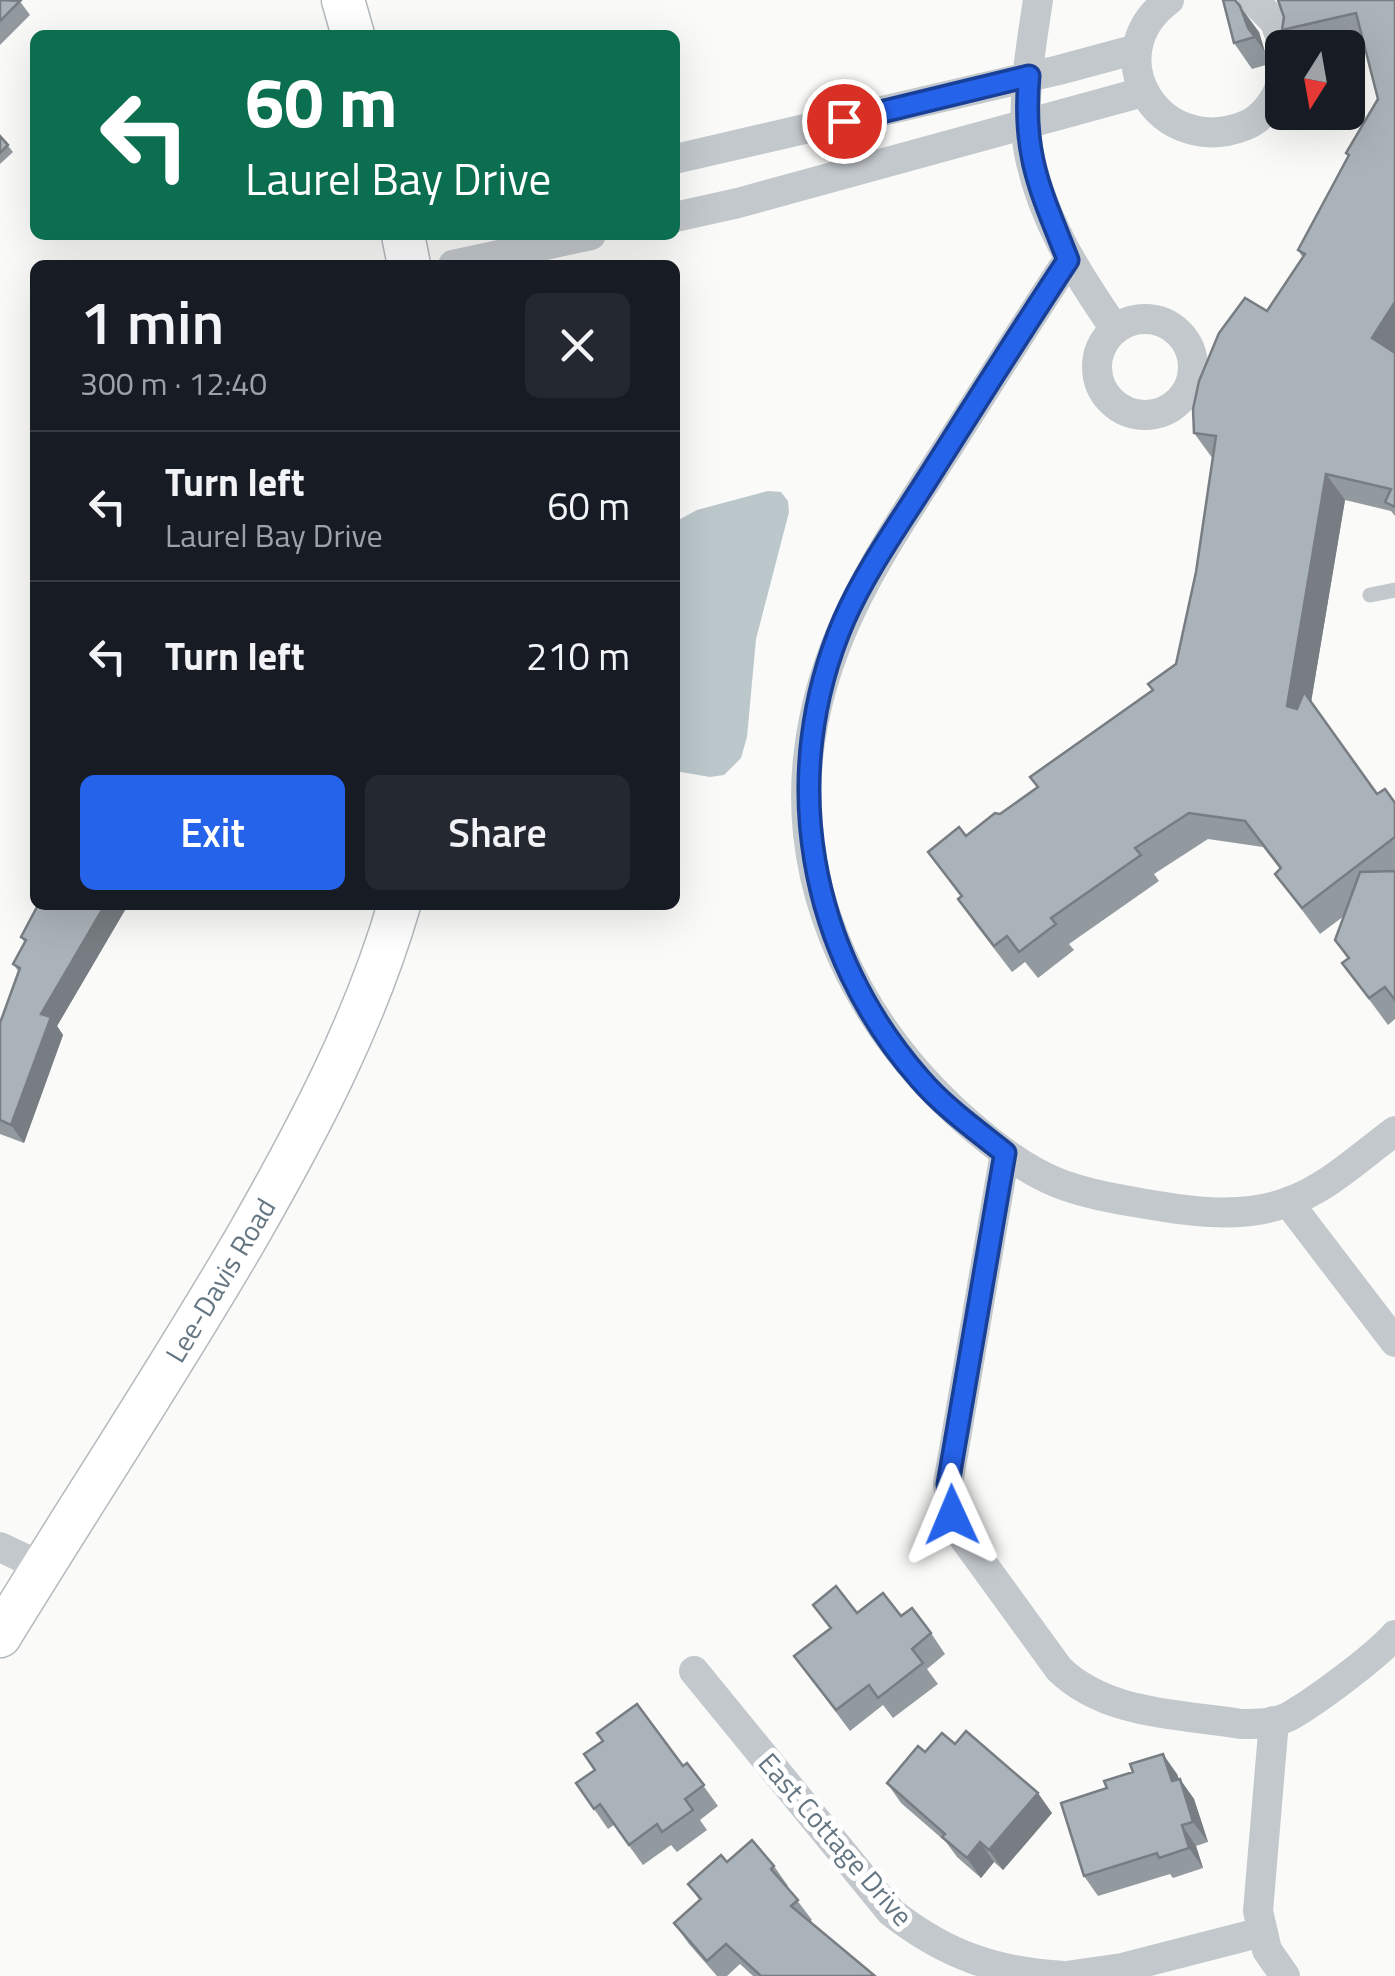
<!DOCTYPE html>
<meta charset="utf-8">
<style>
body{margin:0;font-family:"Titillium Web",sans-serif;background:#242831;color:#f1f3f6;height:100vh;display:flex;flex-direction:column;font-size:38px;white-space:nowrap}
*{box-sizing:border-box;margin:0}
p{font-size:32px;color:#9ea1a6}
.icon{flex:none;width:55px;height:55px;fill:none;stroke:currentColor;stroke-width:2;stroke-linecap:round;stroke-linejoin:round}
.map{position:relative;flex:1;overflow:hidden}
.drawer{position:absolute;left:30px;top:260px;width:650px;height:650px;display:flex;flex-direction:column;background:#171b24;border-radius:15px;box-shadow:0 10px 40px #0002}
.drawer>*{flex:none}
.top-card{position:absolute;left:30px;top:30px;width:650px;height:210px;border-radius:15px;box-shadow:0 10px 40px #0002;background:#0b6e4f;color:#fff;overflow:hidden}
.needle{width:65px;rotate:191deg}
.buttons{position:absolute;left:1265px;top:30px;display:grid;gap:20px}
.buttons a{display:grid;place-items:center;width:100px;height:100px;border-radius:15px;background:#171b24;box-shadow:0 10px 40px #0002;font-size:50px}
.pin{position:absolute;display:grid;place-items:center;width:85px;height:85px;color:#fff;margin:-42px;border:5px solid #fff;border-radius:50%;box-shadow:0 2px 10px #0007}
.me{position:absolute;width:110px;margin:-55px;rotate:359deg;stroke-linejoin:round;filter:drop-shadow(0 0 8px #0008)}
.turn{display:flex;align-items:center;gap:35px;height:210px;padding:0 50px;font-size:45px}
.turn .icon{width:130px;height:130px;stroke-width:2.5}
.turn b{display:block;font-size:70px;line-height:85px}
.round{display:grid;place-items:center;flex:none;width:105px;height:105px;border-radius:15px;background:#242831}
.head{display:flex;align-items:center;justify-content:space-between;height:170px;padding:0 50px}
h1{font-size:60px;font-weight:600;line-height:75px}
.cta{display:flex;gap:20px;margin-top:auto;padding:20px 50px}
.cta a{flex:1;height:115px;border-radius:15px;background:#2563eb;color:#fff;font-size:40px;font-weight:600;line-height:115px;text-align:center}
.cta a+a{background:#242831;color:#f1f3f6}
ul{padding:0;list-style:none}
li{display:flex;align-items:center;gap:30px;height:150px;padding:0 50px;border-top:2px solid #363941}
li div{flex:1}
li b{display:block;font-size:38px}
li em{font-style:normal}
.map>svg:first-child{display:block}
.water{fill:#bbc7cb}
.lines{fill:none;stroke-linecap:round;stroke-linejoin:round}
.secondary-casing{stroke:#b3babf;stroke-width:45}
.lane{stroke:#c3c8cc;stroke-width:15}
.street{stroke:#c3c8cc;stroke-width:30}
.secondary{stroke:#fff;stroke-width:42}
.wall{fill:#929a9f}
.shaded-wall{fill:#777d82}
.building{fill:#aab3b9;stroke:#777d82;stroke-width:2.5}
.route-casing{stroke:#184099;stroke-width:25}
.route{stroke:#2563eb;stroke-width:18}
.labels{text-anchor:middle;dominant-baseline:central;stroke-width:10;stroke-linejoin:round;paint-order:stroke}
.street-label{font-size:28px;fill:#657683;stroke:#fff}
</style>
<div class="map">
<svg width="1395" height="1976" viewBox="0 0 1395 1976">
<rect width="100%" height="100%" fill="#fafaf8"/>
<path class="water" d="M768,491l13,1 7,9 1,11 -33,127 -9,98 -6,21 -17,17 -14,2 -35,-6v-249l22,-12z"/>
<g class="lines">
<defs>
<g id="secondary">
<path d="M343,0l10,35"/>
<path d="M403,235l6,30"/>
<path d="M0,1636c82,-134 169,-265 248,-401 60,-105 117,-213 151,-330"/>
</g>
</defs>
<use href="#secondary" class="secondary-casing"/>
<path class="lane" d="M1370,595l25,-5"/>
<g class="street">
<path d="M1038,0c-7,47 -17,100 -10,147 11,68 49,127 87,182"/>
<path d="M1169,0c-74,55 -10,159 75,126 19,-7 33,-27 38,-46"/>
<path d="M1253,0l22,22 9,26"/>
<path d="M675,159l384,-89 78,-21"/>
<path d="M675,217l63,-14 405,-111"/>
<path d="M1068,260c-42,64 -82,128 -123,192 -63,99 -125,186 -137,307 -14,136 52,266 151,356 29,26 62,53 99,68 28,11 59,16 88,21 46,8 97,15 142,-2 40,-14 73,-46 107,-71"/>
<path d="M453,265l138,-30"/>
<circle cx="1145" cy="367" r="48"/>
<path d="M1005,1153l-52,302 -5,29 4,31 6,15 101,139c47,46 120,45 182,55 16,0 32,0 47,-7 27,-15 86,-59 107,-82"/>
<path d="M1288,1202l107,140"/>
<path d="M0,1547l42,20"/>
<path d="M694,1671l197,241c55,43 104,60 173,64"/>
<path d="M1274,1721l-16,190 9,39 18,26"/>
<path d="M1066,1976l56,-8 140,-36"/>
</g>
<use href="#secondary" class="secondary"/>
</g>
<g class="wall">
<path d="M0,0h19l11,15 -30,30z"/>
<path d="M1395,0v516l-4,-5 -46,-11 -34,202 66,92 18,9v216l-7,6 -46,-62 6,-4 -13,-19 9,-24 -24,18 -45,-60 5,-5 -17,-22 -55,-8 -54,35 5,7 -90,63 5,6 -36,28 -13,-16 -13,10 -36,-47 -18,-26 3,-2 -33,-45 38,-16 72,-48 115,-98 23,-26 20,-92 17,-113 -19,-26 73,-122 36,-53 -5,-8 50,-94 -2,-3 32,-54 -15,-58 -25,7h-44l-12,-18z"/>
<path d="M1259,32l6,20 8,11 -21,6 -18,-26z"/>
<path d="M0,136l13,16 -13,12z"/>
<path d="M38,905h83l4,5 -68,116 6,9 -39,108 -24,-9v-111l19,-51 -6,-8 12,-21 -4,-6z"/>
<path d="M813,1605l44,8 44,3 30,17 14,21 -18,15 11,15 -45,34 -10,-13 -33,26 -56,-75 36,-27z"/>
<path d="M955,1744l97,69 -49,57 -9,-8 -13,16 -24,-21 -11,-15 -45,-39 -14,-20 38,-31z"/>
<path d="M687,1763l31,43 -18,14 7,10 -30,22 -6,-7 -28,20 -29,-40 -6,4 -32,-46 107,-17z"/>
<path d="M1177,1774l2,5 15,20 14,43 -12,4 7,22 -30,10 -3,-4 -72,22 -14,-20z"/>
<path d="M727,1862l47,4 14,20 -1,1 25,33 -2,2 65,54h-122l-13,-12 -13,12h-10l-28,-32 -15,-21 26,-22 -12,-17z"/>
</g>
<g class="shaded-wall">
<path d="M1240,6l19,26 6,20 -17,-24z"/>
<path d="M1395,302v55l-23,-19z"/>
<path d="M1326,474l19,26 -39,232 -19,-26z"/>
<path d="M105,905h16l4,5 -68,116 6,9 -39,108 -13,-18 30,-111z"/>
<path d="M1163,1754l14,20 9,27 -14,-20z"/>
<path d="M1180,1779l14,20 14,43 -15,-20z"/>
<path d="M1038,1793l14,20 -49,57 -14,-20z"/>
<path d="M1182,1825l14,21 7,22 -14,-20z"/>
<path d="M980,1842l14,20 -13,16 -14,-20z"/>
</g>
<g class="building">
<path d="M0,0l20,1 -20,20z"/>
<path d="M1223,0h12l5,6 8,22 7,9 -21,6z"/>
<path d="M1278,0h117v302l-23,36 23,15v154l-10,-5 6,-13 -65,-15 -39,232 10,3 7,-17 73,102 8,-5 10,14v34l-93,71 -27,-34 6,-6 -36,-47 -56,-8 -54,35 6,7 -90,63 5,6 -37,28 -12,-16 -13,10 -36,-47 4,-3 -34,-44 31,-25 7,9 29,-23 5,1 38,-27 -8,-10 123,-87 -5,-6 28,-20 20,-92 20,-136 -22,-3 -1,-24 6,-28 20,-48 26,-35 22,13 38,-57 -7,-4 51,-95 -3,-2 32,-54 -22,-86 -74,17 2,-13z"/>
<path d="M0,136l8,9 -8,8z"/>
<path d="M1395,871v129l-10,-13 -16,11 -27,-35 7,-5 -14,-18 25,-68z"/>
<path d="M38,905h67l-64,109 10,3 -40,108 -11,-5v-97l20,-55 -7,-4 13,-24 -5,-3z"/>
<path d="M836,1586l21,27 26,-20 18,23 11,-8 19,25 -19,16 11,14 -45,35 -9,-13 -33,25 -42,-54 37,-28 -18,-23z"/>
<path d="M637,1704l46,62 4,-3 17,22 -19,14 8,11 -31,22 -5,-8 -28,21 -29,-41 -6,5 -18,-26 19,-13 -11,-16 19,-13 -6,-8z"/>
<path d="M966,1731l72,62 -49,57 -9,-8 -13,16 -25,-21 3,-3 -58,-51 31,-37 7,6 17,-19 13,11z"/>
<path d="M1163,1754l9,27 8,-2 13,43 -11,3 7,23 -30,10 -2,-5 -73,23 -23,-73 46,-15 -3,-7 29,-9 -3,-8z"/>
<path d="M752,1840l22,26 -3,3 27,31 -7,6 84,70h-114l-35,-32 -19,17 -33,-38 27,-24 -13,-15 33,-29 6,7z"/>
</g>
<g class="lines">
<defs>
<path id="route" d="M844,121l185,-45c-7,79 11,113 39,184 -49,74 -96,149 -143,223 -28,44 -60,89 -81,137 -67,156 -36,332 76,459 24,28 56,51 85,74l-57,331 4,31"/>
</defs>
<use href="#route" class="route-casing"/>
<use href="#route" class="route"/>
</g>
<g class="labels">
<g class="street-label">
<text transform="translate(220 1280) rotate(-59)">Lee-Davis Road</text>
<text transform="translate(836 1839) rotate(49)">East Cottage Drive</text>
</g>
</g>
</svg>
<div class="buttons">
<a><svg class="needle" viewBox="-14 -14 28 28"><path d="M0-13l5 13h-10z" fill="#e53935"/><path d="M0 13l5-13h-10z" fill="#9ea1a6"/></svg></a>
</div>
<div class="pin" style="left:844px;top:121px;background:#d93025"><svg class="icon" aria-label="arrive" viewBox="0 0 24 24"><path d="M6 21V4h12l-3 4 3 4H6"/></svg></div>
<svg class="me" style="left:952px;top:1515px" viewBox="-20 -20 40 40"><path d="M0-17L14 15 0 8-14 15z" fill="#2563eb" stroke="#fff" stroke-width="4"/></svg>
<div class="top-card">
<div class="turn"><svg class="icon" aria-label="left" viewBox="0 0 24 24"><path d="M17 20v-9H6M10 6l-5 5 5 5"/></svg><div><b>60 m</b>Laurel Bay Drive</div></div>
</div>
<section class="drawer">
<div class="head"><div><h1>1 min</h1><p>300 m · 12:40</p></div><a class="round"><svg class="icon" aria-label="close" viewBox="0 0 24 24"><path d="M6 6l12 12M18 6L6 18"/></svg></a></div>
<ul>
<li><svg class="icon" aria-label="left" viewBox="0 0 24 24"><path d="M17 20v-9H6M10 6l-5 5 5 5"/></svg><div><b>Turn left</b><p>Laurel Bay Drive</p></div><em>60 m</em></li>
<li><svg class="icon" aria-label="left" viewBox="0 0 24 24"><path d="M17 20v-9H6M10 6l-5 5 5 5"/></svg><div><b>Turn left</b></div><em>210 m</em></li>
</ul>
<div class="cta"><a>Exit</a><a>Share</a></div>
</section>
</div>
